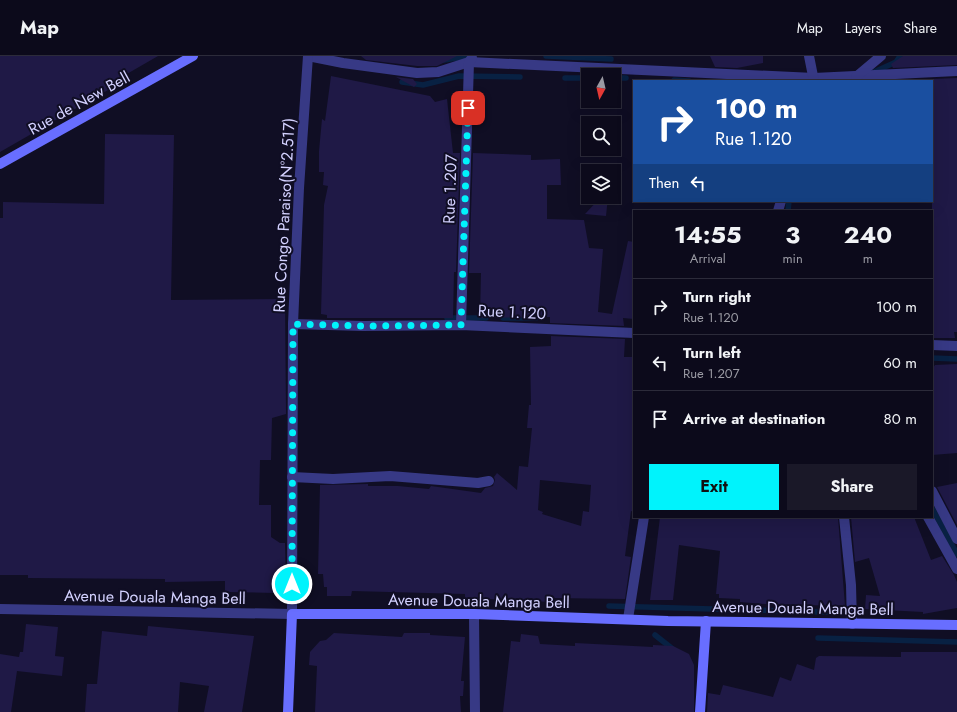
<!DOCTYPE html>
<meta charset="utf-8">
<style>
body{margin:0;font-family:Jost,sans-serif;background:#1a1828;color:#f1f3f6;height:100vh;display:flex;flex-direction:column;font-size:15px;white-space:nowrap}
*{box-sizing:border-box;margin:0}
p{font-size:13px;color:#9a9aa3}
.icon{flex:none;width:22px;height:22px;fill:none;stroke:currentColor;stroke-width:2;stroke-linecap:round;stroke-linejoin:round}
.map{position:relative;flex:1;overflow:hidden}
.panel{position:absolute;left:633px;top:154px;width:300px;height:308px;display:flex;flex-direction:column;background:#0c0a1b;border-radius:0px;box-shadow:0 4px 16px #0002,0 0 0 1px #2c2b3a}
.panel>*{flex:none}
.hud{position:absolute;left:633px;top:24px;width:300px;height:122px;border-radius:0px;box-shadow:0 4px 16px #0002,0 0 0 1px #2c2b3a;background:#1a4fa0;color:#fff;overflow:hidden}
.needle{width:26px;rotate:188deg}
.buttons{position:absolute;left:581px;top:12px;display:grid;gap:8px}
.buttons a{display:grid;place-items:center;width:40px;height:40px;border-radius:0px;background:#0c0a1b;box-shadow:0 4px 16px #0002,0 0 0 1px #2c2b3a;font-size:20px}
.pin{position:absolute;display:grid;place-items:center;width:34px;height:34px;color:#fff;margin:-17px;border-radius:8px;box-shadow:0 2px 6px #0006}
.me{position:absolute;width:44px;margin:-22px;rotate:0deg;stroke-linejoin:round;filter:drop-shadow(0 0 3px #0008)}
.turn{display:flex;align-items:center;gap:14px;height:84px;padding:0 16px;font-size:18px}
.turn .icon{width:52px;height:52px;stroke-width:2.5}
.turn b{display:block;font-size:28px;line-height:34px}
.then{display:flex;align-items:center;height:38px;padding:0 16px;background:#0003;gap:8px;font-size:15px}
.eta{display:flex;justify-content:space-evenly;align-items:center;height:68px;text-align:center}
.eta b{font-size:24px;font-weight:700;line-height:28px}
.cta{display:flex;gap:8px;margin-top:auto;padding:8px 16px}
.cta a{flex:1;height:46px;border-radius:0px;background:#00f3fc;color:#111;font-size:16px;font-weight:700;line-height:46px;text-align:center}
.cta a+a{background:#1a1828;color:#f1f3f6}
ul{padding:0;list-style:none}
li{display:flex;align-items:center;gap:12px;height:56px;padding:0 16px;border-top:1px solid #2c2b3a}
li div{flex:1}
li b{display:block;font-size:15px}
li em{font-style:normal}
header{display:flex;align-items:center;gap:24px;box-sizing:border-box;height:56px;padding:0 20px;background:#0c0a1b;border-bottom:1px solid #2c2b3a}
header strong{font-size:19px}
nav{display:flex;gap:22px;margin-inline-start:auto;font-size:14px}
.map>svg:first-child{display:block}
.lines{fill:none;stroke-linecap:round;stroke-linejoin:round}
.stream{stroke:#082143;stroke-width:5.5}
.building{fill:#1f1946;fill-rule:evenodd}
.street{stroke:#373985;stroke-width:10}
.secondary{stroke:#686eff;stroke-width:10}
.route{stroke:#00f3fc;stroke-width:7;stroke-dasharray:0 12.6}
.labels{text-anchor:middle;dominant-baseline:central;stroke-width:4;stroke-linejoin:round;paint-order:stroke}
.street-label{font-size:16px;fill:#d3d1ff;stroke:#100e24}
</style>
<header>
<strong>Map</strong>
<nav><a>Map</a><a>Layers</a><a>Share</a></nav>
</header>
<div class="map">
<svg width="957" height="656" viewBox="0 0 957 656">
<rect width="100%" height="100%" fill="#100e24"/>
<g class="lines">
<g class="stream">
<path d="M546,0l65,3"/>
<path d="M444,4l27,-4"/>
<path d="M874,16l22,-10 4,-6"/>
<path d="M565,22h15"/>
<path d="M586,22h2"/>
<path d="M614,22h12"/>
<path d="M674,24l15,1"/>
<path d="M402,26l21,3 36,-9 61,1"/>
<path d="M788,155l1,-10"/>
<path d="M447,262h39"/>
<path d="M503,262h33"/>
<path d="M932,302l25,1"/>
<path d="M932,452l25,46"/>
<path d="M609,550l245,7"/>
<path d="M655,579l19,15"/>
<path d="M818,582l139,4"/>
</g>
</g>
<g class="building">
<path d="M0,0h158l-45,26 2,4 -115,66z"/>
<path d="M361,0h96l-20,10h-20l-51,-6z"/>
<path d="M710,0h53v7l-26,5 -22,-1z"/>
<path d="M903,0h54v9l-64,3 -2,-4z"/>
<path d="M331,20l99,20 5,6 12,-3 6,54h7l-4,119h-2l-1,46h-126v-3l-6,-1 3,-109 4,-19 -5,-1 1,-13h-5v-21l3,-32 3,2z"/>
<path d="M396,21l17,2 4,5 -3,3z"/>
<path d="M957,22v254h-3l1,6h-21v-6h-2v-253z"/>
<path d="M105,78l69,1 -3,165 114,-1 1,115 -14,4 -1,42h-11l-1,45h12v32l9,6h5l1,41 -9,9 -52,-1v-11l-60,1v-3l-137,-1v-3h-28v-357h3v-16l101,2z"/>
<path d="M473,97l58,2v5l29,-1 1,26h-14v34l37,1 5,28 14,1 -5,63 14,2 16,-73 6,1v77l-11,-1 1,8 -74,-3v-6l-70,1 1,-45h-12z"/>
<path d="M601,141h7l-2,19 -21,-2z"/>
<path d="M551,280l74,3 -1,18h10v155l-3,-1 -6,45 6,1 -6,42 -73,-1v4l-87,-4v-4l-113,-3 -1,5h-24v-9h-3l-1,-13h-5l2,-89 48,-1v2h30l31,3 2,-3 50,7 4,-5 8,-2 2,-6 -1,-3 3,-4 20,17 2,-24 9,1 4,-39h-5l2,-23h2l-1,-58 21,-1zM540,424l51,5 -2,27 -6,-1 -2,15 -39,-12 1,-2 -5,-2z"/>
<path d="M957,308v89l-25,2 1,-87 2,-3z"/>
<path d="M957,427v42l-20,-38z"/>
<path d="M660,461h178l7,89 -80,-2 -25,-2v-3l-21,-1v-4h-3l4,-43 -41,-6 -6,55h-23z"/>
<path d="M851,461h63l17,43 11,-4 12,19 3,7v26l-34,6v-2l-58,-3 1,-14 14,1 -11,-38 -14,4z"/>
<path d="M26,568l32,3 -3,29 9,1 -2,19 -45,-5 -6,41h-11v-58l19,3 1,-5h3z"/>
<path d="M148,570l106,10 -12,76h-38l5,-26 -29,-4 -2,30h-93l2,-28h10l5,-53 45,5z"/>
<path d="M334,577l68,4 2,-4h26v2l35,2 -4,44h3l-1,15h-3l1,16h-146l2,-46 -8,-1 1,-13 10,-11 6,-1z"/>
<path d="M521,578l17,2 2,8 35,2v-3l78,4v-2l20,1 16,8 5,11v47h-191l8,-71 9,1z"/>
<path d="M901,596h56v60h-250l1,-19 12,2 3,-10 50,12 7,-20 11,4 6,-17 17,6 2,-12 3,-2 82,1z"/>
</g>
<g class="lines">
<g class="street">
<path d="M308,0l35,7 74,10 21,-1 31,-10 345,16 143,-7"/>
<path d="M809,0l5,25"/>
<path d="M856,21l25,-21"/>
<path d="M778,155l3,-10"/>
<path d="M293,268l70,2 98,-1 173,8"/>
<path d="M461,269l8,-263 3,-4"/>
<path d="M932,289l25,1"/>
<path d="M292,421l41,2 57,-3 88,7 11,-2"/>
<path d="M932,435l25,48"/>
<path d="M844,461l7,68 1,39"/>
<path d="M928,461l29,52"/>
<path d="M0,553l292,5 1,-290 6,-136 9,-132"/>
<path d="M474,558l1,98"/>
<path d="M628,563l16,-102"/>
</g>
<g class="secondary">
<path d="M0,108l193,-108"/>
<path d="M288,656l4,-98h182l194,7 289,4"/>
<path d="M700,656l6,-91"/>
</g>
</g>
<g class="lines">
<path class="route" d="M292,528l1,-260 70,2 98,-1 7,-217"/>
</g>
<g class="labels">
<g class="street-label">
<text transform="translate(79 47) rotate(-29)">Rue de New Bell</text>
<text transform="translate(450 133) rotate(-88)">Rue 1.207</text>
<text transform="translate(284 159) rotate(-87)">Rue Congo Paraiso(N°2.517)</text>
<text transform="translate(512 256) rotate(3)">Rue 1.120</text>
<text transform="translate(155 541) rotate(1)">Avenue Douala Manga Bell</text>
<text transform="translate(479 545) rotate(1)">Avenue Douala Manga Bell</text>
<text transform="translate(803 552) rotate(1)">Avenue Douala Manga Bell</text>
</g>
</g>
</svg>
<div class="buttons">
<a><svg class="needle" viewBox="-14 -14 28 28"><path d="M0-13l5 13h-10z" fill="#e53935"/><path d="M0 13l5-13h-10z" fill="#9a9aa3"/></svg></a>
<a><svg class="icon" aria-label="search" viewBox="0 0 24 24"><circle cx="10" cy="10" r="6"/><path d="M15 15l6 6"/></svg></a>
<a><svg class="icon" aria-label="layers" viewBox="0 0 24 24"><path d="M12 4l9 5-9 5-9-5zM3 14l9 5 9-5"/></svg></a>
</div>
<div class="pin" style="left:468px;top:52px;background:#d93025"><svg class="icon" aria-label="arrive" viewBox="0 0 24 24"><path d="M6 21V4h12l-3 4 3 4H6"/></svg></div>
<svg class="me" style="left:292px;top:528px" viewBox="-20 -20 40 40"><circle r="17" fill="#00f3fc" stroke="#fff" stroke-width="3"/><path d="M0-11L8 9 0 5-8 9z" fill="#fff"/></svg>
<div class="hud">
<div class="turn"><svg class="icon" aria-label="right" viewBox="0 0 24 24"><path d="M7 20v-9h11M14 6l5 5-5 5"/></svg><div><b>100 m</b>Rue 1.120</div></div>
<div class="then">Then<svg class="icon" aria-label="left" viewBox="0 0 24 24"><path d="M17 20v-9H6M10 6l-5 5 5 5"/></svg></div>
</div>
<section class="panel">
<div class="eta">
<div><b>14:55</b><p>Arrival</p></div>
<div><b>3</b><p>min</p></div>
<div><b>240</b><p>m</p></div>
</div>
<ul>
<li><svg class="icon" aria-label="right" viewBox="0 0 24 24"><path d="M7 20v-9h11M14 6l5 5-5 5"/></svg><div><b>Turn right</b><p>Rue 1.120</p></div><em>100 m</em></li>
<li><svg class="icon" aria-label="left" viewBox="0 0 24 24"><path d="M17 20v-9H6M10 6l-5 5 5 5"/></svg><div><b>Turn left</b><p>Rue 1.207</p></div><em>60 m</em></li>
<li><svg class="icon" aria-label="arrive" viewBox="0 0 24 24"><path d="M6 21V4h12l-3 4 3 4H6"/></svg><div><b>Arrive at destination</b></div><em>80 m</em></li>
</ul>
<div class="cta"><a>Exit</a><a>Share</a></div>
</section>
</div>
